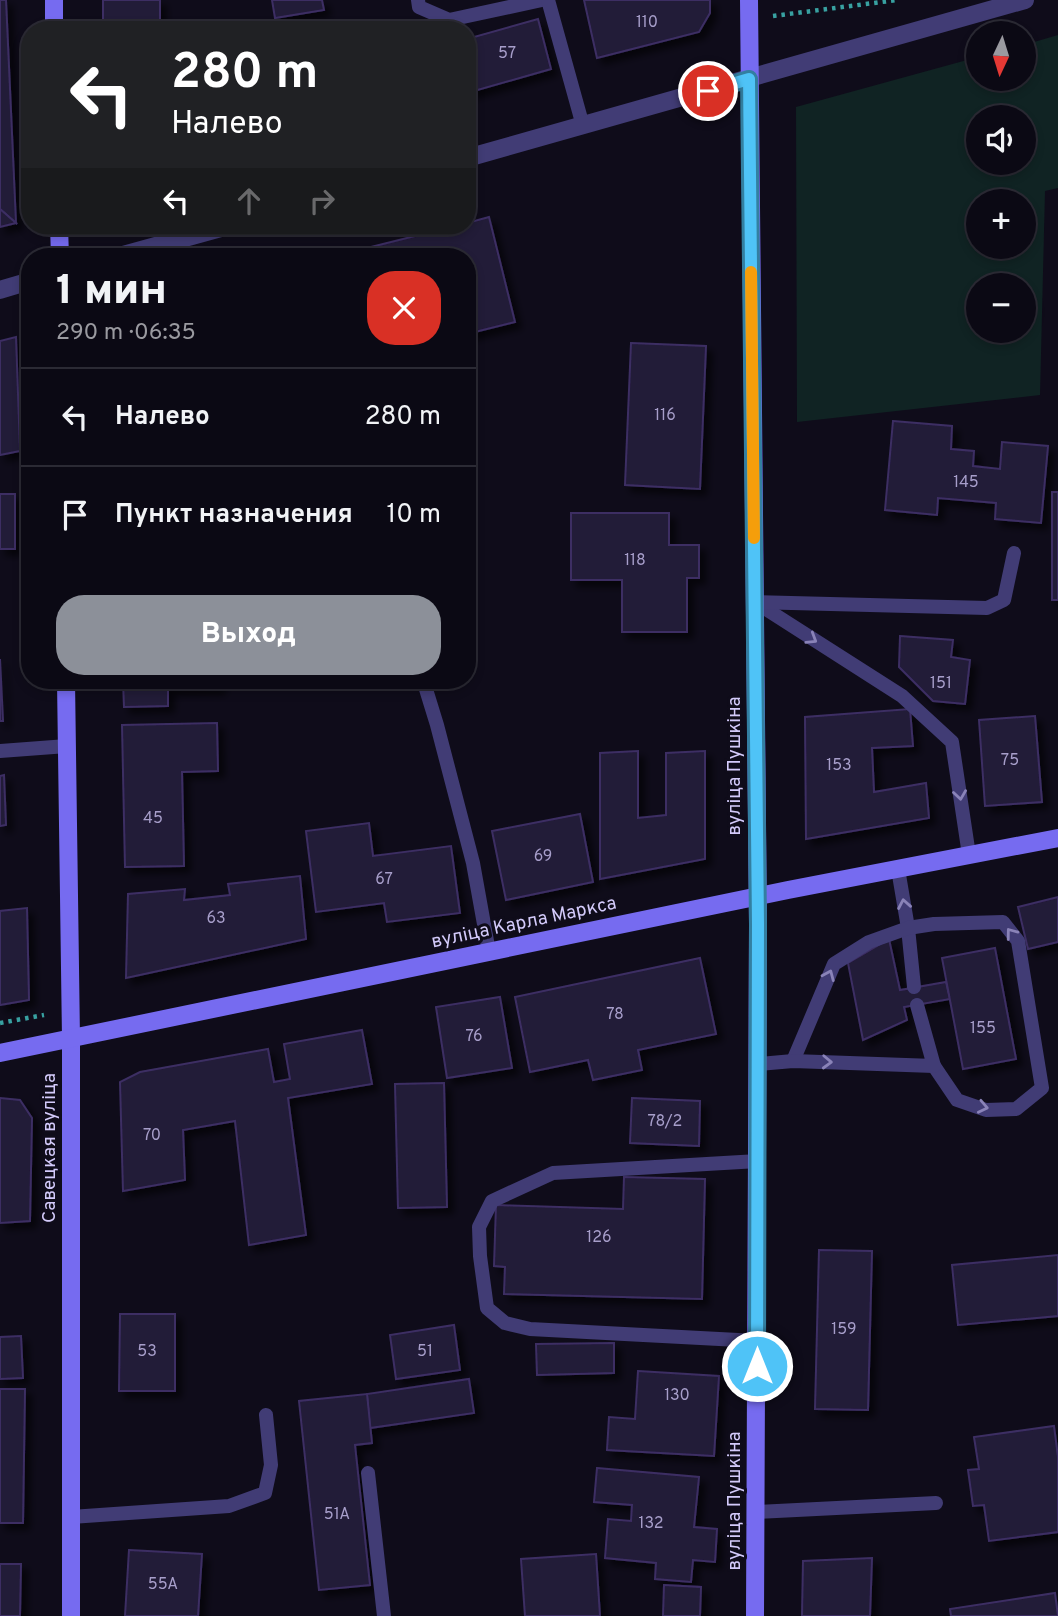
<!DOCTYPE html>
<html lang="ru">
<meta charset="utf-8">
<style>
body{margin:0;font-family:Overpass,sans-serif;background:#191722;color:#f1f3f6;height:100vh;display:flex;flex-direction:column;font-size:26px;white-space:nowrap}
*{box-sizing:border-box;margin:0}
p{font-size:23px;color:#9a9aa0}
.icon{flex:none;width:38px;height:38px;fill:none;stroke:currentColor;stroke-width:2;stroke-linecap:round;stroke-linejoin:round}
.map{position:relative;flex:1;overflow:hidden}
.details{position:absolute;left:21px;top:248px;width:455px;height:441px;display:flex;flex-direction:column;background:#0b0914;border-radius:28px;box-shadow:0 4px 10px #0003,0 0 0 2px #2b2a34}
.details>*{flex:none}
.hud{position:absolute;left:21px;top:21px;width:455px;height:214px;border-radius:28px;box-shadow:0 4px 10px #0003,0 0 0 2px #2b2a34;background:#202124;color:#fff;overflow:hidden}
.needle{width:46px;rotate:184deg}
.buttons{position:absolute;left:966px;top:21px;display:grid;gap:14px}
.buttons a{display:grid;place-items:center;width:70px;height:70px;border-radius:50%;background:#0b0914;box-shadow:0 4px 10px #0003,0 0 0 2px #2b2a34;font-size:35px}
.pin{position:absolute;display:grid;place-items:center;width:60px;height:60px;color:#fff;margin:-30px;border:4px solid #fff;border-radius:50%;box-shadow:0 2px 7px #0007}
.me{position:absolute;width:77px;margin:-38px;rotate:0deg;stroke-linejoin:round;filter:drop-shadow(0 0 5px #0008)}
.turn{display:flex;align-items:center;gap:24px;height:147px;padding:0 35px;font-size:32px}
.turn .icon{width:91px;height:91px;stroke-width:2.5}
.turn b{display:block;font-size:49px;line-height:60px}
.lanes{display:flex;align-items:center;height:66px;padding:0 35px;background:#0003;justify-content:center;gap:35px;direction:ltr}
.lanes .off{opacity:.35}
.round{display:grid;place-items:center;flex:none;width:74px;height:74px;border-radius:28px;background:#191722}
.head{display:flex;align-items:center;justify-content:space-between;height:119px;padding:0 35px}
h1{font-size:42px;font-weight:800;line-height:52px}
.action{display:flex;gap:14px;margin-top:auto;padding:14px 35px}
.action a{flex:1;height:80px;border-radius:28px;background:#8c9099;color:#fff;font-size:28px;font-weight:800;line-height:80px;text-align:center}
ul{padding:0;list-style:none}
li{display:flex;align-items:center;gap:21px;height:98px;padding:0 35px;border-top:2px solid #2b2a34}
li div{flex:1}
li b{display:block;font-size:26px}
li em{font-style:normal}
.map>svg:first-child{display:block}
.green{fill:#102323;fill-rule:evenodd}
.building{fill:#221a39;stroke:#3c2f63;stroke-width:2;filter:url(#shadow)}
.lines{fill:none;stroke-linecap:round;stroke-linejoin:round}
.path{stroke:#38a1a1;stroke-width:4.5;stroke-dasharray:3.5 5;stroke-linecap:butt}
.lane{stroke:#413c75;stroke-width:14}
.street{stroke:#413c75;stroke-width:18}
.secondary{stroke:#766bf0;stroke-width:18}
.oneway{stroke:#8a83b8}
.route-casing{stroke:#337fa1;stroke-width:18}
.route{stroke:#4fc3f7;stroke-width:12}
.slow{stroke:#f59e0b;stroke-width:12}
.labels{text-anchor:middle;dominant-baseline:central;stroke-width:6;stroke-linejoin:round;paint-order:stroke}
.number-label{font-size:16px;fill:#a79eca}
.street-label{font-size:19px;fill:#d3cafa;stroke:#0f0c1a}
</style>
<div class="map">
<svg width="1058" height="1616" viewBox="0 0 1058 1616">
<defs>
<filter id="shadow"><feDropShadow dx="6" dy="6" stdDeviation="3.5" flood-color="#0009"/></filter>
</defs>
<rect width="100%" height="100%" fill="#0f0c1a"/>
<path class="green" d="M1058,35v153l-13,3 -5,204 -243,27 -1,-315 182,-50v22h46v-34zM978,117h46v46h-46zM978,201h46v46h-46zM978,285h46v46h-46z"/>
<g class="building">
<path d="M0,0h6l10,223 -16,-14z"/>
<rect x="103" y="0" width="57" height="30"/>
<path d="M272,0h50l2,10 -49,8z"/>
<path d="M584,0h126v13l-11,19 -102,26z"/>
<path d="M538,19l13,50 -84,24v-54z"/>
<path d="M0,209l16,14 -16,4z"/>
<path d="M489,217l26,105 -48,12v-77h-98l-2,-9 88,-22h12v-3z"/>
<path d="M16,337l4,114 -20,4v-114z"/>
<path d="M631,343l75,3 -6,143 -75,-4z"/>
<path d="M893,421l59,5 -1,23 23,2 -1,15 27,3 2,-27 46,4 -7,77 -46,-4 1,-16 -58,-5 -1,17 -52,-5z"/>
<rect x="1052" y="492" width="6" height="108"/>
<rect x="0" y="494" width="15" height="55"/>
<path d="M571,513h98v32h30v33h-12v54h-65v-52h-51z"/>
<path d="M900,636l53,4 -2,17 19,3 -5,44 -32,-3 -34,-34z"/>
<path d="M0,659l3,62h-3z"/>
<path d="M123,681h96v7l-51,1v17l-44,1z"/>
<path d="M910,709l3,37 -41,2 2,44 52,-9 3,35 -123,21 -1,-122z"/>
<path d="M1035,716l7,86 -57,4 -6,-86z"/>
<path d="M217,723l1,48 -36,1 2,94 -59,1 -3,-142z"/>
<path d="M638,751v67l28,-3v-62l39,-2v108l-105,20v-126z"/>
<path d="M4,775l2,50 -6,1v-50z"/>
<path d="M580,814l13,68 -87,18 -14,-69z"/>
<path d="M369,823l4,33 78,-10 9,67 -73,9 -3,-19 -68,9 -10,-81z"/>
<path d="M300,876l6,63 -180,39 2,-84 57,-5 -1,11 46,-5 -2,-11z"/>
<path d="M1058,897v45l-30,7 -10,-42z"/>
<path d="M27,908l2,92 -29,5v-94z"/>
<path d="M889,939l11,51 46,-8 4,17 -46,8 3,13 -44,20 -15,-77z"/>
<path d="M995,948l21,111 -53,10 -21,-111z"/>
<path d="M700,958l16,76 -78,16 4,20 -49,10 -5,-20 -58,12 -15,-75z"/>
<path d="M500,997l12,71 -65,10 -11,-71z"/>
<path d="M362,1030l10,54 -84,14 18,137 -57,10 -14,-124 -52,9 2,50 -62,11 -3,-109 20,-10 128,-23 6,33 16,-3 -6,-35z"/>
<path d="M444,1083l3,124 -49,1 -3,-124z"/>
<path d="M0,1098l20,2 12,18 -2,103 -30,2z"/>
<path d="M632,1098l68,3 -1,45 -69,-3z"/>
<path d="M624,1177l81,2 -3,120 -198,-5 1,-27 -11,-1 2,-61 127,4z"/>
<path d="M819,1250l53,1 -4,159 -53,-1z"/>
<path d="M1058,1255v61l-100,9 -6,-60z"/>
<path d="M120,1314h55v77h-56z"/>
<path d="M454,1325l6,45 -64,9 -6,-44z"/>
<path d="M21,1336l2,42 -23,1v-42z"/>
<path d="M614,1343v30l-77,2 -1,-31z"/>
<path d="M638,1371l81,5 -5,80 -107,-6 2,-33 26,2z"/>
<path d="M469,1379l5,34 -104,15 -3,-34z"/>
<path d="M0,1389h25l-2,134h-23z"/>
<path d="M367,1394l5,49 -17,2 15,140 -51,5 -20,-189z"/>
<path d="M1054,1426l4,31v75l-69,9 -5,-36 -11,1 -5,-36 11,-1 -5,-32z"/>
<path d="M597,1468l102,9 -5,50 23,2 -2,33 -22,-2 -2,22 -36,-3 1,-16 -51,-5 3,-39 23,2 1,-16 -38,-3z"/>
<path d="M129,1550l73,4 -4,62h-73z"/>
<path d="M596,1554l4,62h-75l-4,-57z"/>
<path d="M872,1558l-2,58h-68l1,-55z"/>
<path d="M0,1564h21l-1,52h-20z"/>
<path d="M664,1585l37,2 -1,29h-37z"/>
<path d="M1055,1593l3,23h-107l-1,-7z"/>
</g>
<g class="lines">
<g class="path">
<path d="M773,16l124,-16"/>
<path d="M0,1023l44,-8"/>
</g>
<g class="lane">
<path d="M418,0l1,7 30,13 93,-20"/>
<path d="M548,0l35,126"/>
<path d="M755,602l147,94 50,46 17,113"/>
<path d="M756,602l231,6 17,-8 10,-47"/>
<path d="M419,681l6,5 12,39 36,138 16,89"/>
<path d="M0,751l67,-5"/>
<path d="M898,869l10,59 6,59"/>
<path d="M793,1061l41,-97 35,-22 39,-14 26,-4 69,-2 15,19 24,147 -26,21 -30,1 -29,-10 -23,-34"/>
<path d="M759,1064l34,-3 141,5 -17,-61"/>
<path d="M757,1341l-227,-12 -25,-6 -18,-15 -7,-52 -1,-29 13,-26 61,-28 205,-12"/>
<path d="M368,1473l16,143"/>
<path d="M756,1512l180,-9"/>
<path d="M71,1517l158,-11 36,-13 6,-28 -5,-50"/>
</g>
<g class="street">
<path d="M467,158l558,-158"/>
<path d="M116,257l112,-31"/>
<path d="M0,290l30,-9"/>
</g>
<g class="secondary">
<path d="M54,0v30"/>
<path d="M749,0l9,924 -3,692"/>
<path d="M59,226l1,31"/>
<path d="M66,681l5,358v577"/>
<path d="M0,1053l788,-163 270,-52"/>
</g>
</g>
<defs><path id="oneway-chevron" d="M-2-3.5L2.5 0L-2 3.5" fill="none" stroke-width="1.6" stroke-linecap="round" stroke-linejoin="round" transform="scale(1.75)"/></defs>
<g class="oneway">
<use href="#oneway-chevron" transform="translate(812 639) rotate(32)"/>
<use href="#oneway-chevron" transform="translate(960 795) rotate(82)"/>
<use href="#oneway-chevron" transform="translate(904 904) rotate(-100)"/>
<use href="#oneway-chevron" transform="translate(1011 933) rotate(-127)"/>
<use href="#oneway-chevron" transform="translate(829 975) rotate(-67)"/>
<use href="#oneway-chevron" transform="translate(827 1062) rotate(2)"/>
<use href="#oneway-chevron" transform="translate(983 1107) rotate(12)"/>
</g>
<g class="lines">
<defs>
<path id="route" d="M708,91l41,-12 9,845 -1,442"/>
</defs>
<use href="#route" class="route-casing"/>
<use href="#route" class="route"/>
<path class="slow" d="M751,272l3,266"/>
</g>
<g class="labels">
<g class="number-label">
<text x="647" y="23">110</text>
<text x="507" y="54">57</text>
<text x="665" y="416">116</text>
<text x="966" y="483">145</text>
<text x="635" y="561">118</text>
<text x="941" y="684">151</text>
<text x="1010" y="761">75</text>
<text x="839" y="766">153</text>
<text x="153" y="819">45</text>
<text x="543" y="857">69</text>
<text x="384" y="880">67</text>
<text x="216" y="919">63</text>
<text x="615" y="1015">78</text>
<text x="983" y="1029">155</text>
<text x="474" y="1037">76</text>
<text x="665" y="1122">78/2</text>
<text x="152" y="1136">70</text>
<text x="599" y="1238">126</text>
<text x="844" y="1330">159</text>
<text x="147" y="1352">53</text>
<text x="425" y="1352">51</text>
<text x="677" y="1396">130</text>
<text x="337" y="1515">51А</text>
<text x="651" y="1524">132</text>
<text x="163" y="1585">55А</text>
</g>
<g class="street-label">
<text transform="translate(735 766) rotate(-90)">вуліца Пушкіна</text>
<text transform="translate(524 923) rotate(-12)">вуліца Карла Маркса</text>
<text transform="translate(50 1148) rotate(-90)">Савецкая вуліца</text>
<text transform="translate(735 1501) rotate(-90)">вуліца Пушкіна</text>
</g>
</g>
</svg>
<div class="buttons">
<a><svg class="needle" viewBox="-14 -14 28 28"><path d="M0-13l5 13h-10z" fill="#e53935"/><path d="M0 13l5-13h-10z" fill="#9a9aa0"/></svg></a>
<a><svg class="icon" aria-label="sound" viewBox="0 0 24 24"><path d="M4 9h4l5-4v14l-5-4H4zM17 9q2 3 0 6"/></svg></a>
<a>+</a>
<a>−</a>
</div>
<div class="pin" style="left:708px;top:91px;background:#d93025"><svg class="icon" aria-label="arrive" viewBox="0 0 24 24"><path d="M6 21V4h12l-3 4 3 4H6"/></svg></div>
<svg class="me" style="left:757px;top:1366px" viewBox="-20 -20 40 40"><circle r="17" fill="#4fc3f7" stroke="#fff" stroke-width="3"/><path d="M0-11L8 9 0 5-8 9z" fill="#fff"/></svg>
<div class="hud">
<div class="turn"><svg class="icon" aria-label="left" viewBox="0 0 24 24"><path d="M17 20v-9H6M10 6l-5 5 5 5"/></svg><div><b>280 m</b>Налево</div></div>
<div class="lanes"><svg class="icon" aria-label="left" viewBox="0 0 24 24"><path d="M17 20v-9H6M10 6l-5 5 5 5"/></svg><svg class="icon off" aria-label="ahead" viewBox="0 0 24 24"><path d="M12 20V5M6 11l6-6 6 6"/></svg><svg class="icon off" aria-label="right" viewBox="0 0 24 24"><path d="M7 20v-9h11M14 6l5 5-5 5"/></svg></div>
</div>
<section class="details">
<div class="head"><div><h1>1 мин</h1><p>290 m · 06:35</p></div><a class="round" style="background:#d93025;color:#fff"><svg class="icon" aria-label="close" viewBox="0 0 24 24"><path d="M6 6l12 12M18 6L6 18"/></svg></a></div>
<ul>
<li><svg class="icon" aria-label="left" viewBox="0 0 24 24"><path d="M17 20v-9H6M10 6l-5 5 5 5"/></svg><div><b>Налево</b></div><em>280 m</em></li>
<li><svg class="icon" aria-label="arrive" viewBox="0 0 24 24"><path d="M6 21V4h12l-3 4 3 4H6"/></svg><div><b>Пункт назначения</b></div><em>10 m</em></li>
</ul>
<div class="action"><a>Выход</a></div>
</section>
</div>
